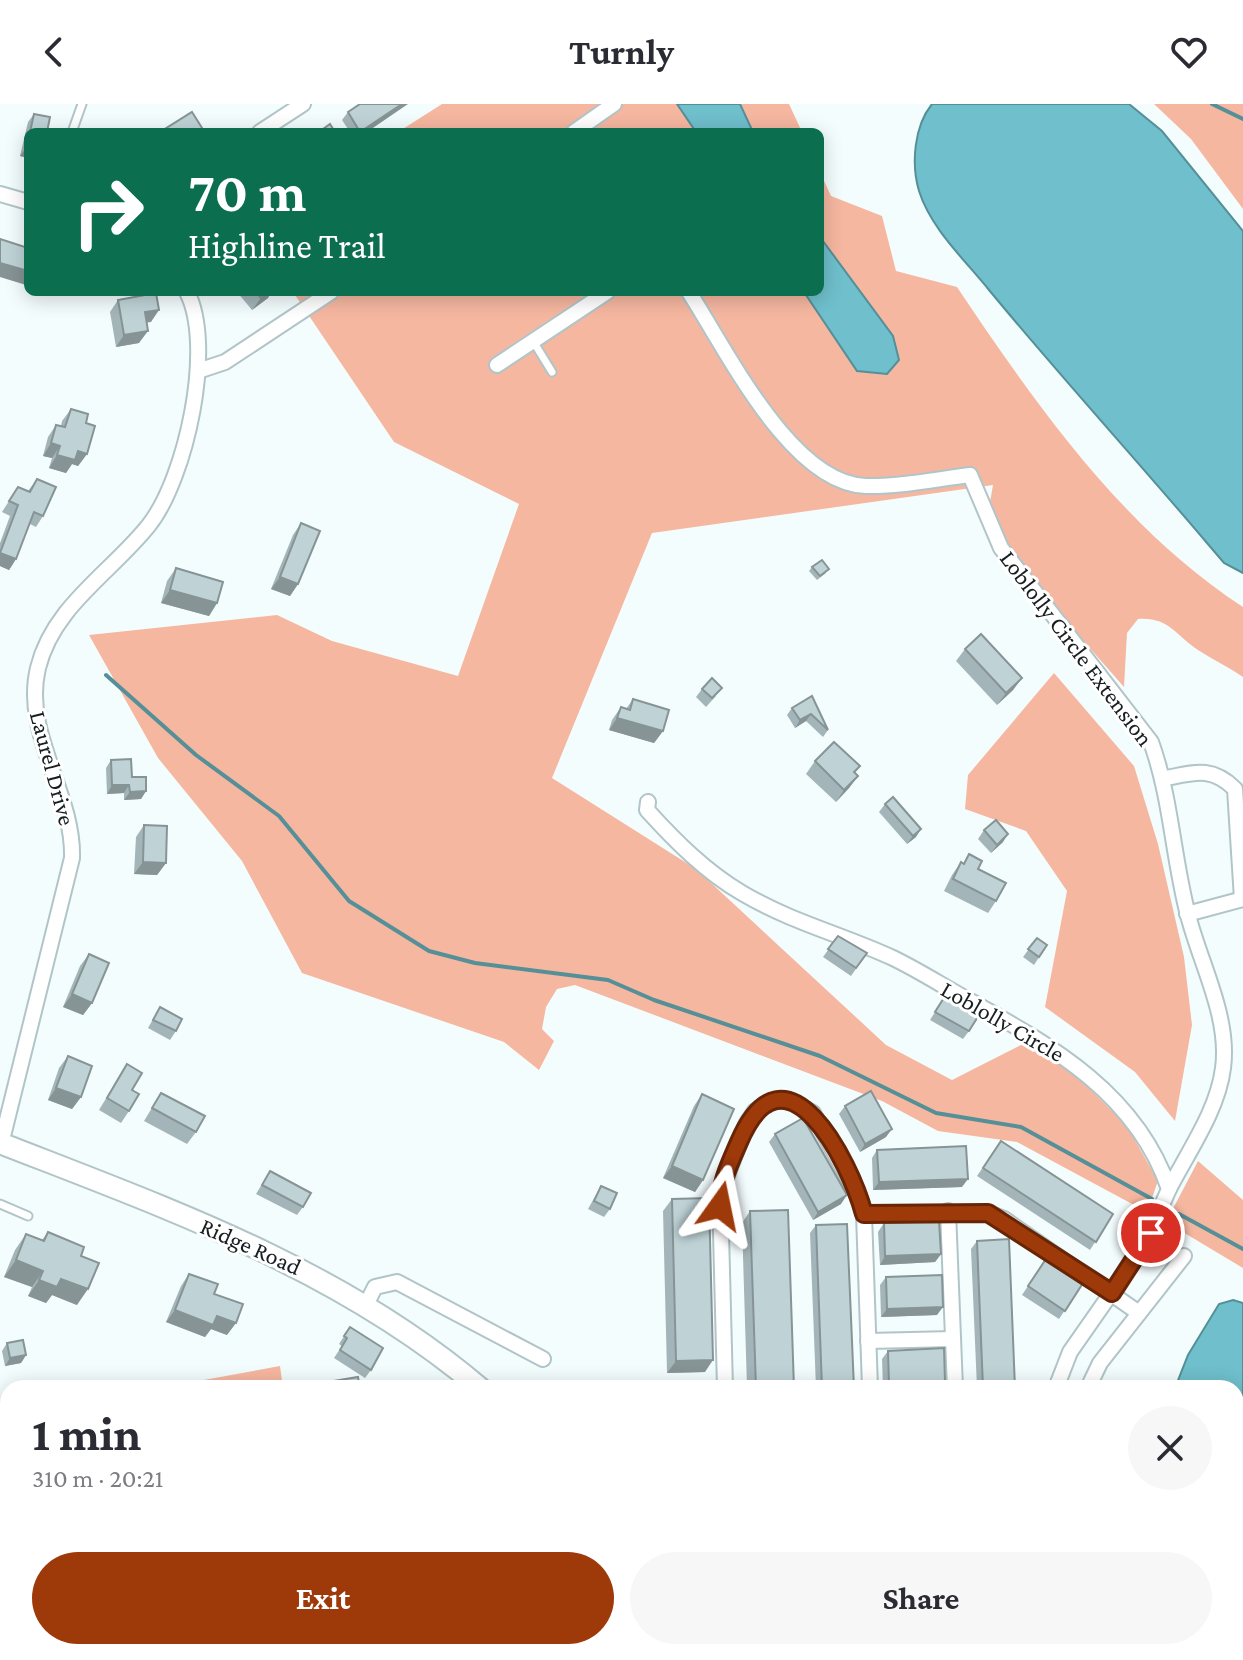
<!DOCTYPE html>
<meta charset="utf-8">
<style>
body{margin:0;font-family:"Crimson Pro",serif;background:#f7f7f7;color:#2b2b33;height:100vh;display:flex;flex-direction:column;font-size:30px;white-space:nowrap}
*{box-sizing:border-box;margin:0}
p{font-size:26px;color:#7c7c81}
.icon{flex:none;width:44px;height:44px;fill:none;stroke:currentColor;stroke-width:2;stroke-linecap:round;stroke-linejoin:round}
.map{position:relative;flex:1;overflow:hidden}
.side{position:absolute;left:0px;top:1276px;width:1244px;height:280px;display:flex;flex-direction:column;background:#fff;border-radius:24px 24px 0 0;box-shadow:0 4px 20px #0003}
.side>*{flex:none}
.top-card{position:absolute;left:24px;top:24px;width:800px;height:168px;border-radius:12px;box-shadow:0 4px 20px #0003;background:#0b6e4f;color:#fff;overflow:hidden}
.pin{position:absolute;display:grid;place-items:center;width:68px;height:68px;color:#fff;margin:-34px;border:4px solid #fff;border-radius:50%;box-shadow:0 2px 8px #0007}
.me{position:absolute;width:88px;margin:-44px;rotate:12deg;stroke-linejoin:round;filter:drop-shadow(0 0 6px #0008)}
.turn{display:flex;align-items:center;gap:28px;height:168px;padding:0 32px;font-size:36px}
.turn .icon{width:104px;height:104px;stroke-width:2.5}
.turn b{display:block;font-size:56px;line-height:68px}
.round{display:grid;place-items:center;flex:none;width:84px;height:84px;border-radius:42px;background:#f7f7f7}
.overview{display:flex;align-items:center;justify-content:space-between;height:136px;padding:0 32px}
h1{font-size:48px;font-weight:700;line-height:60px}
.action{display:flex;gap:16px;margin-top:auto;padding:16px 32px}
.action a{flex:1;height:92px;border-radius:48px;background:#9e390a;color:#fff;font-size:32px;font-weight:700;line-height:92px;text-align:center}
.action a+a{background:#f7f7f7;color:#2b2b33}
header{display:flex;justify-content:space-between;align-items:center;height:104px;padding:0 32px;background:#fff;font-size:36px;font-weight:700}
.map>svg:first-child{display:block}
.built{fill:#d8f6fc}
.forest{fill:#f6b7a0}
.water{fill:#6fbfcc;stroke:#558f98;stroke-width:2}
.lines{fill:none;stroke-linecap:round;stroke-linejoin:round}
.stream{stroke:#558f98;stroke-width:4}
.lane-casing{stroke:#b1c5c8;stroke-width:11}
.street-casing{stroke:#b1c5c8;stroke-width:18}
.secondary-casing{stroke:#b1c5c8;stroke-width:24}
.lane{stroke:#fff;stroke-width:7}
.street{stroke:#fff;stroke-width:14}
.secondary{stroke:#fff;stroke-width:20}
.wall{fill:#a4b5b9}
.shaded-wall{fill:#869496}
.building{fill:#bfd3d7;stroke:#869496;stroke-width:2}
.route-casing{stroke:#672506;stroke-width:20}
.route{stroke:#9e390a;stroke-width:14}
.labels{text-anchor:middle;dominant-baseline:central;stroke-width:6;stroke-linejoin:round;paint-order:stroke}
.street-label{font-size:24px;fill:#181f20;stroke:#fff}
</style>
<header><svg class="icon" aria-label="back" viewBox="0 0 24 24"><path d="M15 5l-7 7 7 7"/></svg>Turnly<svg class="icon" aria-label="heart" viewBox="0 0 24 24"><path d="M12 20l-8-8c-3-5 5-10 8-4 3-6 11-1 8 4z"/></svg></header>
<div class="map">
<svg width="1243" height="1556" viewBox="0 0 1243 1556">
<rect width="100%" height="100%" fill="#f4fdfe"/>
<path class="built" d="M1067,1548h150l26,8h-178z"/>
<g class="forest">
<path d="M442,0h347l13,28h-404z"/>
<path d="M1154,0h89v105l-52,-70z"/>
<path d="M820,68l11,24 51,20 14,55 61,16c80,119 165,241 286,320v70c-14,-10 -30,-17 -45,-27 -23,-15 -29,-33 -60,-31l-11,14 -3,54 -109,-124 -27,-50 5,-28 -341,48 -100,245 144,91 190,176 66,35 79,-40 37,27 59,59 31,55 -11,31 -130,-70 -79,-11 -56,-30 -307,-116 -18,4 -11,18 -4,22 12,12 -15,29 -35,-28 -202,-69 -60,-112 -84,-103 -69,-123 188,-20 55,26 126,35 61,-172 -125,-62 -101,-150h527z"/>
<path d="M1054,569l80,93 24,78 26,113 8,68 -17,96 -40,-49 -90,-65 22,-116 -41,-60 -61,-22 3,-34z"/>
<path d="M1198,1057l45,39v68l-77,-46z"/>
<path d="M280,1262l3,22h-123z"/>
<path d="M1243,1326v88l-7,-8v-76z"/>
<path d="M8,1499v49h317l1,8h-326v-54z"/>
<path d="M549,1548h72l-1,8h-67z"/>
<path d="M810,1548h243l12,8h-264z"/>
</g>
<g class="water">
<path d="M677,0h63l13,28h-57z"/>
<path d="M932,0h197l33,27 81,100v342l-19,-10 -17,-20c-72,-85 -147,-167 -218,-253 -24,-30 -58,-61 -70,-99 -8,-27 -5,-65 13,-87z"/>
<path d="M820,133l73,99 6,24 -12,14 -30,-3 -53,-79h16z"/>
<path d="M1233,1196l10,3v104l-7,2v-21h-61l13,-33 31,-51z"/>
</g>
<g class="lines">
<g class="stream">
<path d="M1212,0l31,15"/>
<path d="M106,571l90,80 83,61 70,85 80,50 46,12 133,17 46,20 166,56 116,57 85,14 131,72"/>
<path d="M1179,1110l64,35"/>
</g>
<defs>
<g id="lane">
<path d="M72,28l10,-28"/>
<path d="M533,237l19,31"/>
<path d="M0,1100l28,12"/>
</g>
<g id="street">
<path d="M260,28l43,-28"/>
<path d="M574,28l40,-28"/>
<path d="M0,90l28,8"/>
<path d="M689,188c37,57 102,192 177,194 34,1 70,-7 104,-11l31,73 150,194c20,55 22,116 37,173 12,48 42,102 35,153 -5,42 -35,84 -54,121"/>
<path d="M497,261l110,-73"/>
<path d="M198,267l27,-9 106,-70"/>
<path d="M1162,675c31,-6 49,-14 73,10l7,110"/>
<path d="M648,698l-1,8c28,31 59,62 95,83 51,30 99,41 151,65 27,13 53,30 79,44 82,45 165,93 197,187l-25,57 -74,106 -14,36"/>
<path d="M1187,810l56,-15"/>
<path d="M1,1040l71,-286c2,-65 -50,-124 -34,-190 15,-62 74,-96 111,-143 37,-47 66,-179 38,-233"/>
<path d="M948,1107l7,177"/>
<path d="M864,1110l124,-1 16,6 135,94"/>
<path d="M366,1201l9,-18 22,-5 146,77"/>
<path d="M868,1237l85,-2"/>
<path d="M725,1284l-5,-194 27,-71 8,-12 20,-10 13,-1 25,13 47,87 4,14 6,174"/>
<path d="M1088,1284l12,-25 84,-107"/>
<path d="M433,1548l1,8"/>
<path d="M732,1556l13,-8"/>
</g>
<g id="secondary">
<path d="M0,1039c169,66 340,126 480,245"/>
<path d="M698,1548l4,8"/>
</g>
</defs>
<use href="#lane" class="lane-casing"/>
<use href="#street" class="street-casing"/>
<use href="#secondary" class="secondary-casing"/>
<use href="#lane" class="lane"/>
<use href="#street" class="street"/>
<use href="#secondary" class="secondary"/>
</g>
<g class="wall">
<path d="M348,8l19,20h-17l-8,-12z"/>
<path d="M34,10l13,18h-19v26l-8,-2 8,-34z"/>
<path d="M237,188h34l-3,6 -16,12z"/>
<path d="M118,196l33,22h-5l-7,21 -23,4 -6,-35z"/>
<path d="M71,305l15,14 1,31 -9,12 -6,-2 -6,9 -17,-5 3,-10 -9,-2 5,-19 8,-12 5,1 1,-5z"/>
<path d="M37,375l6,37 -7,11 -6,-3 -14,35 -7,11 -9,-4v-23l10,-27 -8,-4 16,-25 10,4z"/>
<path d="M301,419l-3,61 -8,12 -19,-7 22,-54z"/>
<path d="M812,463l14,6 -9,7 -8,-9z"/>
<path d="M176,464l41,35 -8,13 -48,-13 6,-22z"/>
<path d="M965,545l57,29 -9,12 -16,15 -41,-44z"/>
<path d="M702,585l14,7 -10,11 -10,-10z"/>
<path d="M812,592l16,34 -5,7 -17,-16 -11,7 -8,-13 5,-7z"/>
<path d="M633,595l30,32 -9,12 -45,-13 3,-10 9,-13 5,2z"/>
<path d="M111,656l35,31 -5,8 -17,1v-7l-17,1 -1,-26z"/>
<path d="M815,657l45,5 -5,7 3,3 -9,12 -13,14 -30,-28z"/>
<path d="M885,700l31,33 -9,7 -28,-32z"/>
<path d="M144,721l22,38 -9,12 -23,-1 2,-37z"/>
<path d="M984,726l19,12 -12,11 -13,-14z"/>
<path d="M969,750l27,47 -8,12 -44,-22 8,-16 9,-13 2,2z"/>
<path d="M838,832l29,17 -16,23 -28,-19z"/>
<path d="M1037,834l10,7 -13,20 -11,-8z"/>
<path d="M89,850l3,49 -9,12 -20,-8 17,-41z"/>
<path d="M945,892l24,35 -6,8 -33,-19z"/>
<path d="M160,903l16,24 -6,9 -22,-12z"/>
<path d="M68,952l13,41 -9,12 -24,-9 11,-32z"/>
<path d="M127,960l5,26 -3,21 -8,12 -22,-13z"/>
<path d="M161,989l35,39 -9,12 -43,-23z"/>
<path d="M702,990l1,86 -8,12 -32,-14 31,-72z"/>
<path d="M845,1002l41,31 -26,15 -21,-38z"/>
<path d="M775,1030l66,70 -28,16 -44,-78z"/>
<path d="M1001,1037l112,73 -23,36 -113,-74z"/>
<path d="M877,1046l85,37 -89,3 -1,-32z"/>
<path d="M270,1067l33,36 -6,8 -41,-21z"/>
<path d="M601,1082l9,23 -6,8 -16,-8z"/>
<path d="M672,1095l33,173 -38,1 -4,-162z"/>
<path d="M750,1107l44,177h-47l-5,-165z"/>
<path d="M884,1119l57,31 -6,8 -55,3 -2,-33z"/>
<path d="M816,1121l38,163h-38l-6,-155z"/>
<path d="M48,1128l33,24 -4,49 -25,-10 -6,8 -18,-7 4,-9 -28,-10 11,-27 11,-16 16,6z"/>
<path d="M977,1137l38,147h-38l-6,-139z"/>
<path d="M1046,1155l37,24 -24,36 -37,-24z"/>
<path d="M189,1170l25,20 13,41 -16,-6 -6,8 -39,-15 15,-36z"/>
<path d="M886,1173l51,38 -56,2 -1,-32z"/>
<path d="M350,1223l21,43 -6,8 -31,-20 8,-12 -3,-2z"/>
<path d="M7,1239l19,12 -5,8 -16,3 -3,-15z"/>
<path d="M888,1247l57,31 -4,6h-58l-1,-29z"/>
<path d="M363,1548h50l2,8h-50z"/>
<path d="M460,1548h50l-3,6v2h-45z"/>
</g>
<g class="shaded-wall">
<path d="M402,0h6l-41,28h-7z"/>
<path d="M26,44l2,1v9l-8,-2z"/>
<path d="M0,159l28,8v11l-2,3 -26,-8z"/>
<path d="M268,188h3l-3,6 -16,12 9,-12z"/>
<path d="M159,206l-8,12 -15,2 9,-12z"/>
<path d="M148,227l-9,12 -23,4 8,-12z"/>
<path d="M51,339l9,3 -8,12 -9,-2z"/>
<path d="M78,347l9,3 -9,12 -6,-2 -6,9 -17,-5 8,-13z"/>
<path d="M0,449l16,6 -7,11 -9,-4z"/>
<path d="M280,473l18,7 -8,12 -19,-7z"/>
<path d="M170,486l47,13 -8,13 -48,-13z"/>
<path d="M1022,574l-9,12 -16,15 9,-12z"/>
<path d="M811,610l-5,7 -11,7 5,-8z"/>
<path d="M617,614l46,13 -9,12 -45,-13z"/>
<path d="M858,672l-9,12 -13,14 8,-12z"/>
<path d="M112,681h17l-5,8 -17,1z"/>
<path d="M146,687l-5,8 -17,1 6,-8z"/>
<path d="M921,725l-5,8 -9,7 6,-8z"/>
<path d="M1008,730l-5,8 -12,11 6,-8z"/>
<path d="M143,758l23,1 -9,12 -23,-1z"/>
<path d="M72,890l20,9 -9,12 -20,-8z"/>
<path d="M56,984l25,9 -9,12 -24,-9z"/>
<path d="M892,1025l-6,8 -26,15 5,-8z"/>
<path d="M672,1062l31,14 -8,12 -32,-14z"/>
<path d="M968,1075l-6,8 -89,3 6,-8z"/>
<path d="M847,1091l-6,9 -28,16 5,-8z"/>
<path d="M941,1150l-6,8 -55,3 5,-9z"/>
<path d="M16,1156l27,11 -11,16 -28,-10z"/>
<path d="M61,1175l27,10 -11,16 -25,-10 -6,8 -18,-7 11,-16z"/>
<path d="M943,1203l-6,8 -56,2 6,-8z"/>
<path d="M175,1206l42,6 19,7 -9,12 -16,-6 -6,8 -39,-15z"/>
<path d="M26,1251l-5,8 -16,3 5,-8z"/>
<path d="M713,1256l-8,12 -38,1 9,-12z"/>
<path d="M945,1278l-4,6h-55l3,-4z"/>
</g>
<g class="building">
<path d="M360,0h42l-42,28 -12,-20z"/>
<path d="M192,8l12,19 -2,1h-42z"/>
<path d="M34,10l16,3 -3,15h-17z"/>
<path d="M330,20l5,8h-16z"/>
<path d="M0,135l28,9v23l-28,-8z"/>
<path d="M256,188h12l-7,6z"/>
<path d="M156,189l3,17 -14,2 3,19 -24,4 -6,-35z"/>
<path d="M71,305l17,5 -2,9 9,3 -8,28 -9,-3 -3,9 -18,-5 3,-9 -9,-3 5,-18 9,2z"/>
<path d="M37,375l19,8 -13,29 -9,-4 -18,47 -16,-6 18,-48 -9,-4 9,-14 12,5z"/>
<path d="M301,419l19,8 -22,53 -18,-7z"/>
<path d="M822,456l7,9 -9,7 -8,-9z"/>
<path d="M176,464l47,14 -6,21 -47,-13z"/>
<path d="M981,530l41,44 -16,15 -41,-44z"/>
<path d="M712,574l10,10 -10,10 -10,-9z"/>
<path d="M812,592l16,34 -17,-16 -11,6 -8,-12z"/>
<path d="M633,595l36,11 -6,21 -46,-13 4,-11 9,3z"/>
<path d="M834,638l26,24 -6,6 4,4 -14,14 -29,-29z"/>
<path d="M131,655l1,18h14v14l-16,1 -1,-7h-17l-1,-25z"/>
<path d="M893,693l28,32 -8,7 -28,-32z"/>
<path d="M996,716l12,14 -11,11 -13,-15z"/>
<path d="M144,721l23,1 -1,37 -23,-1z"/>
<path d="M969,750l13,7 -4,8 28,14 -10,18 -43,-22 8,-17 3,2z"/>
<path d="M838,832l29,17 -11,15 -28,-19z"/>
<path d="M1037,834l10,7 -8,12 -11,-8z"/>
<path d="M89,850l20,9 -17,40 -20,-9z"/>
<path d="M945,892l34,19 -10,16 -34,-19z"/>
<path d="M160,903l22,12 -6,12 -23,-11z"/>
<path d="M68,952l24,10 -11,31 -25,-9z"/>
<path d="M127,960l15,9 -10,17 7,4 -10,17 -22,-13z"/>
<path d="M871,987l21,38 -27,15 -20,-38z"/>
<path d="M161,989l44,23 -9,16 -44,-24z"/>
<path d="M702,990l32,15 -31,71 -31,-14z"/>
<path d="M803,1014l44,77 -29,17 -43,-78z"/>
<path d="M1001,1037l112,73 -17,28 -113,-74z"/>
<path d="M966,1042l2,33 -89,3 -2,-32z"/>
<path d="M270,1067l41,22 -8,14 -41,-22z"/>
<path d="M601,1082l16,7 -7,16 -16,-8z"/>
<path d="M709,1094l4,162 -37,1 -4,-162z"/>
<path d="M788,1106l6,178h-38l-6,-177z"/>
<path d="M939,1117l2,33 -56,2 -1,-33z"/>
<path d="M847,1120l7,164h-32l-6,-163z"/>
<path d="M48,1128l36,15 -3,9 18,7 -11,26 -27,-10 -4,8 -18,-7 4,-9 -27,-11 10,-26 18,7z"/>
<path d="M1009,1135l6,149h-32l-6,-147z"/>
<path d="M1046,1155l37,24 -18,28 -37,-25z"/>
<path d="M189,1170l29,10 -4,10 29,10 -7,19 -19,-7 -4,9 -38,-15z"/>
<path d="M942,1171l1,32 -56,2 -1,-32z"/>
<path d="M350,1223l33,21 -12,22 -31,-20 7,-12 -3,-2z"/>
<path d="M23,1236l3,15 -16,3 -3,-15z"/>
<path d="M944,1244l1,34 -56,2 -1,-33z"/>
<path d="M358,1273l2,11h-39v-5z"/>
<path d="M370,1548h43l2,8h-39l-1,-6h-4z"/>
<path d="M468,1548h42v1l-4,1 1,6h-38z"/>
</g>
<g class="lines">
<defs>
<path id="route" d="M720,1102c0,-23 10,-43 19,-64 46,-108 111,19 125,72l124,-1 124,80 39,-60"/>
</defs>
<use href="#route" class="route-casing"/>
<use href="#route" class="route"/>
</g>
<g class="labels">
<g class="street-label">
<text transform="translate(1077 544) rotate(53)">Loblolly Circle Extension</text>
<text transform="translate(53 664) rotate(75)">Laurel Drive</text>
<text transform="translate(1003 917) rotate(30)">Loblolly Circle</text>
<text transform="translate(251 1142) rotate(24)">Ridge Road</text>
</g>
</g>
</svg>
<div class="pin" style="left:1151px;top:1129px;background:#d93025"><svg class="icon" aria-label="arrive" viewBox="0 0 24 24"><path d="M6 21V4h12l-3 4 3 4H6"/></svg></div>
<svg class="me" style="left:720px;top:1102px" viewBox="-20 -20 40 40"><path d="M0-17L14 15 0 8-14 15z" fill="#9e390a" stroke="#fff" stroke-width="4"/></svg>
<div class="top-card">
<div class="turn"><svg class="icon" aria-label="right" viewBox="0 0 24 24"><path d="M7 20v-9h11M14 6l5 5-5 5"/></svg><div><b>70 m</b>Highline Trail</div></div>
</div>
<section class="side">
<div class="overview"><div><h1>1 min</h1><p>310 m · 20:21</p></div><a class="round"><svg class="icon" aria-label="close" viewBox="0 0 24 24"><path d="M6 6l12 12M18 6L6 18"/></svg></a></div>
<div class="action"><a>Exit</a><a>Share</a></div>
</section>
</div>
